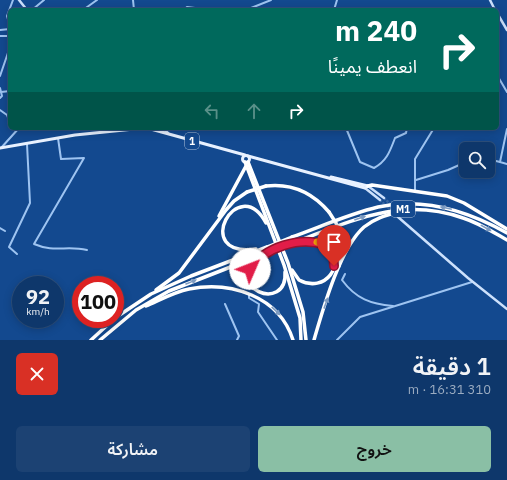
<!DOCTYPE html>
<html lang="ar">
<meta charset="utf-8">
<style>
body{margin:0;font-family:"IBM Plex Sans","Noto Sans Arabic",sans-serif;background:#1c4273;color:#f1f3f6;direction:rtl;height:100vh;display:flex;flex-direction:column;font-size:15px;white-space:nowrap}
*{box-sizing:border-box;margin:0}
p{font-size:13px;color:#9bacc1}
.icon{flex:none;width:22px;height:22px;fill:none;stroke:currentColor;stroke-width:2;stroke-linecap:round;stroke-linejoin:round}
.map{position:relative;height:340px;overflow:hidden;direction:ltr}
.panel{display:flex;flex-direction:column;background:#0e376b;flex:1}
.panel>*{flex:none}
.banner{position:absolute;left:8px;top:8px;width:491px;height:122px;border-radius:6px;box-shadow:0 2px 10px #0003,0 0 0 1px #2e517e;direction:rtl;background:#00695c;color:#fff;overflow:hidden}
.controls{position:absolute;left:459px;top:142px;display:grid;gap:8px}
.controls a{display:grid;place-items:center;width:36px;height:36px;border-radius:6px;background:#0e376b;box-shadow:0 2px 10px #0003,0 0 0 1px #2e517e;font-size:20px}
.speed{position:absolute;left:12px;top:276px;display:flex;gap:8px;font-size:20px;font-weight:700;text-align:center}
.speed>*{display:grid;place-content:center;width:52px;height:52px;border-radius:50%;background:#0e376b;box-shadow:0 2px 10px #0003,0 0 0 1px #2e517e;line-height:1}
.speed small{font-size:10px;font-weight:400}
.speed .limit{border:6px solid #d22;background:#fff;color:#111}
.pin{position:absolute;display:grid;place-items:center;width:34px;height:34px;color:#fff;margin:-41px -17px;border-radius:50% 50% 50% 0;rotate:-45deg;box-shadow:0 0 4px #0007}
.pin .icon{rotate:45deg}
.me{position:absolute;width:44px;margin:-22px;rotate:46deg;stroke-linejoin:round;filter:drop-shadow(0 0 3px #0008)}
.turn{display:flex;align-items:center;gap:14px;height:84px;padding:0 16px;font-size:18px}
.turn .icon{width:52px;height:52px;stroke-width:2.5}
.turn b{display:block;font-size:28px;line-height:34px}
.lanes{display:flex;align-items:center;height:38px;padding:0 16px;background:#0003;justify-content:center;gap:20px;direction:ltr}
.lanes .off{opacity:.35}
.round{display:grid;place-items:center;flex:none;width:42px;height:42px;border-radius:6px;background:#1c4273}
.head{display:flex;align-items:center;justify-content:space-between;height:68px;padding:0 16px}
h1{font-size:24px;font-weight:600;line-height:30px}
.cta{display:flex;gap:8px;margin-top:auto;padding:8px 16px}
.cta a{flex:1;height:46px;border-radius:6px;background:#8abfa5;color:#111;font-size:16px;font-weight:600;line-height:46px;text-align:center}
.cta a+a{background:#1c4273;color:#f1f3f6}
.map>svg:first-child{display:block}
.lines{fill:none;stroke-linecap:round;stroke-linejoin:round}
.secondary-tunnel{stroke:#3664a0;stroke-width:2.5;stroke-dasharray:2.5 1;stroke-linecap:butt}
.street{stroke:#9ec4f1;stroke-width:2}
.secondary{stroke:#cde1fc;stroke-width:2.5}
.primary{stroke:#e8f1ff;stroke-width:3}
.highway{stroke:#fff;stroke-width:3.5}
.highway-bridge{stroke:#fff;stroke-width:3.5}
.oneway{fill:#7d9bc1}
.route-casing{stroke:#92132f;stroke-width:10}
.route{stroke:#e11d48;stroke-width:7}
.slow{stroke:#f59e0b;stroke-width:7}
.labels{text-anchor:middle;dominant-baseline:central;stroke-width:4;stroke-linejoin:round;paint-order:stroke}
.shield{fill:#13498f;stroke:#b8c8dd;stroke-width:1}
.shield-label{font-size:10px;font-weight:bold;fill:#fff}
</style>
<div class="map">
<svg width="507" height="340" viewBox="0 0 507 340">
<rect width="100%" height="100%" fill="#13498f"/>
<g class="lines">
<g class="secondary-tunnel">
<path d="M384,198l17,17"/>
<path d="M380,200l18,17"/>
</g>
<g class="street">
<path d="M133,0l1,10"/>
<path d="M32,10l12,-10"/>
<path d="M83,10l14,-10"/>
<path d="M150,10l3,-2v2"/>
<path d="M184,10l3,-3 8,1 2,2"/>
<path d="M246,10l25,-10"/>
<path d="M334,10l3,-10"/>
<path d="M10,26l-3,-10 6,-16"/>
<path d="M0,30l10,-1"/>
<path d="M0,36h10"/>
<path d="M497,75l10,17"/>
<path d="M0,76l10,-29"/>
<path d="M0,88l2,8 -2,2"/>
<path d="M1,92l9,-1"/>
<path d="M0,110l7,5 3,8"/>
<path d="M346,128l14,34 14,6c13,-7 16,-17 21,-30l11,-5 1,-5"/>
<path d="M507,129l-7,33 7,2"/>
<path d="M58,138l3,21 23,-1 -50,86c21,9 32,1 53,6"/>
<path d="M1,148l18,-20"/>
<path d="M488,159l12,3"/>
<path d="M416,180l32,-10 18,-8"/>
<path d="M415,191v-32l19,-31"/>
<path d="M0,228l5,3"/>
<path d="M17,254l-8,-7 21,-44 -3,-59"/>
<path d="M345,274l-3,6c14,19 29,24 51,26"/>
<path d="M249,295v3l10,6 -1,8 19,28"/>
<path d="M225,304l14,32 -2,4"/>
<path d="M337,340l23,-23 112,-35"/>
</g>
<g class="secondary">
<path d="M19,0l8,10"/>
<path d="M490,0l5,10"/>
<path d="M497,13l10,17"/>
<path d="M162,128l6,5"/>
<path d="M368,186l16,12"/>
<path d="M365,188l15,12"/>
<path d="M398,217l70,61 39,31"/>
</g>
<g class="primary">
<path d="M147,128l98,27"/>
<path d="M0,148l75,-13 69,-7"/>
<circle cx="246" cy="159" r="3.5"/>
<path d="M248,156l117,32 3,-2"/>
<path d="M331,177l37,9"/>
</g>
<g class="highway">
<path d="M245,162l39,103 16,53 1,22"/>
<path d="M248,162l40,101 15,49 3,28"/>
<path d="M266,186c26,-3 46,6 63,26"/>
<path d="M368,186l4,-1 75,11 17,7 43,26"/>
<path d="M219,216l27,-50"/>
<path d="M292,237c28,-10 57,-23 86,-30 46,-10 90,4 129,26"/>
<path d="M293,243c59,-22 107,-47 170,-25 16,5 30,14 44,22"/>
<path d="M256,249c-66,9 -18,-78 10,-26"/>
<path d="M264,255c-45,33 24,59 21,17"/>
<path d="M339,266l2,-18 -1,-13"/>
<path d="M292,270l7,10c26,14 49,-16 26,-35l-25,-4"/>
<path d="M156,290l23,-17 47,-63 8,-9 13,-9"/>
<path d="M146,306c14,-6 28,-14 43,-17 42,-8 90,7 104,51"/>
<path d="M115,318l36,-24 40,-18 76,-29"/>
<path d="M91,340l23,-21"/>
<path d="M100,340l36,-30 33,-19 100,-39"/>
<path d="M314,340c9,-31 26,-92 50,-113 11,-9 23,-12 37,-16"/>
</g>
<g class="highway-bridge">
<path d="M247,192l19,-6"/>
<path d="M329,212l7,11 4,12"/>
<path d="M267,247l25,-10"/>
<path d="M269,252l24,-9"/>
</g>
</g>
<defs><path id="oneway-solid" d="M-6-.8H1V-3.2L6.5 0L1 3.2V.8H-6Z"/></defs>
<g class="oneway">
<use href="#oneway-solid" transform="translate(446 208) rotate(-168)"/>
<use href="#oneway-solid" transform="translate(360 218) rotate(-19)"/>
<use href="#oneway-solid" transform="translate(486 228) rotate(29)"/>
<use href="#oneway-solid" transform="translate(191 282) rotate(-22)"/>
<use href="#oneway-solid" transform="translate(326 303) rotate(-70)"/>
<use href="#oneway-solid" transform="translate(276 311) rotate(44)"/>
</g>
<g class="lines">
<defs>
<path id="route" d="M250,269c15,-22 50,-33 75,-24l8,9 1,12"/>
</defs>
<use href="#route" class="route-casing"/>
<use href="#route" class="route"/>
<path class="slow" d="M317,242l8,3 8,10"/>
</g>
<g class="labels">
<g class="shield">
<rect x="185" y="133" width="14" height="16" rx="3"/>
<rect x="391" y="201" width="24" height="16" rx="3"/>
</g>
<g class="shield-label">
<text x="192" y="141">1</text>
<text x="403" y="209">M1</text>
</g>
</g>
</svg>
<div class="controls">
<a><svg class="icon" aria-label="search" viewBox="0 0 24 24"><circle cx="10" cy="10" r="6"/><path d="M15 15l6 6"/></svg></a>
</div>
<div class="speed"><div>92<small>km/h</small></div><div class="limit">100</div></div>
<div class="pin" style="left:334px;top:266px;background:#d93025"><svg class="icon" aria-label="arrive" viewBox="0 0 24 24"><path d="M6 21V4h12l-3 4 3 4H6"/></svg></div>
<svg class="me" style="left:250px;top:269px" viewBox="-20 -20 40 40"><circle r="19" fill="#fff"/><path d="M0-13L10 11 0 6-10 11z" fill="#e11d48"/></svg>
<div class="banner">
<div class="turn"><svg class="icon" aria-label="right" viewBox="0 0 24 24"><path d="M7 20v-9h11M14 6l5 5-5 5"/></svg><div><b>240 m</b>انعطف يمينًا</div></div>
<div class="lanes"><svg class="icon off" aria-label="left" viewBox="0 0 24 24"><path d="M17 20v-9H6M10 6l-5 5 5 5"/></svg><svg class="icon off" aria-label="ahead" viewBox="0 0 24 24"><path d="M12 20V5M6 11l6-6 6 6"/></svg><svg class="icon" aria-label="right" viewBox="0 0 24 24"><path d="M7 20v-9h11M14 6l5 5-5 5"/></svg></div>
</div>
</div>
<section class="panel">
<div class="head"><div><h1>1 دقيقة</h1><p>310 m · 16:31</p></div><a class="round" style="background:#d93025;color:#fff"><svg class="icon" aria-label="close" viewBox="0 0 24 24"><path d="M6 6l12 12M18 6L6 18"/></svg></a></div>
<div class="cta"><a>خروج</a><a>مشاركة</a></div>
</section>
